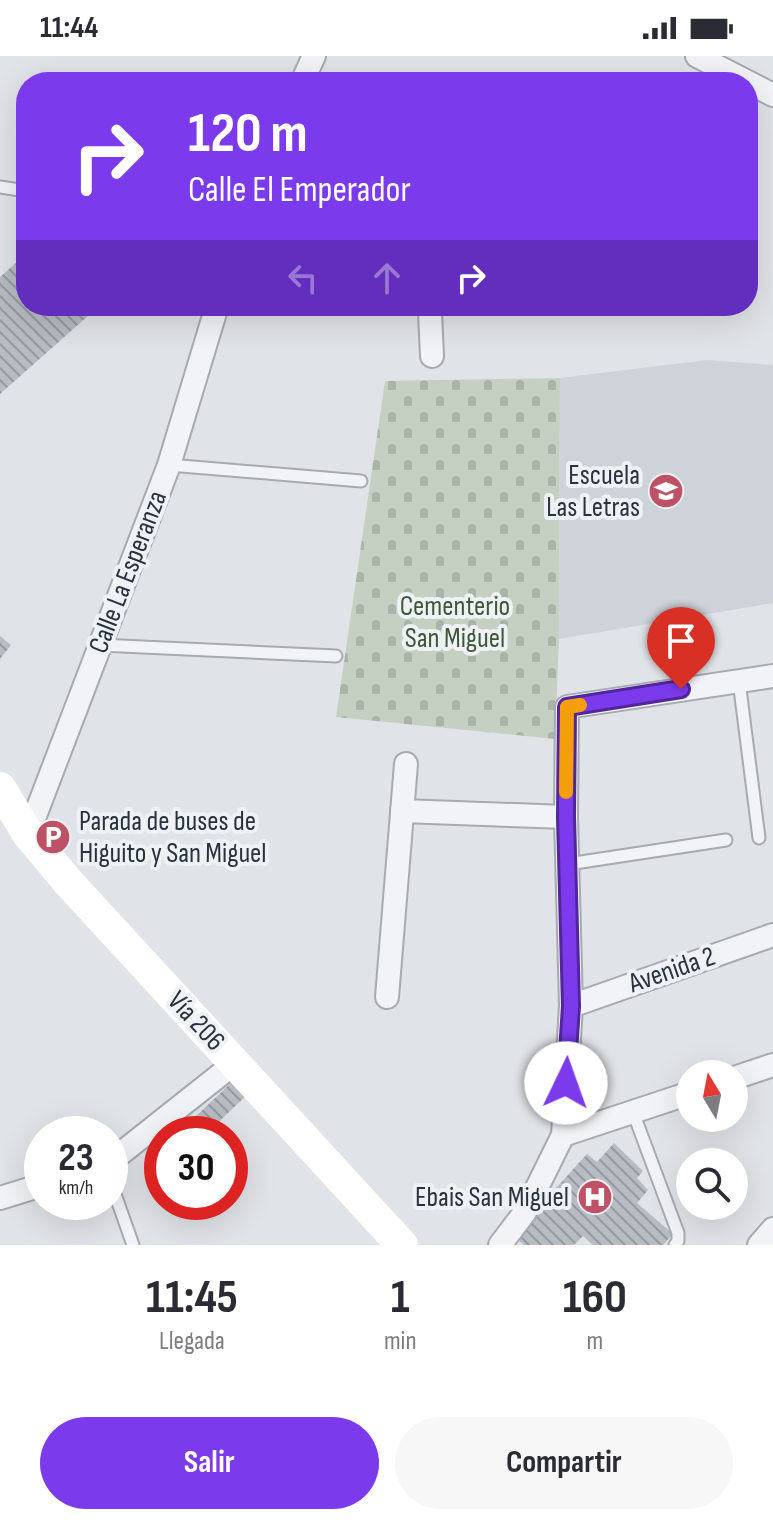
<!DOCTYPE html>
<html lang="es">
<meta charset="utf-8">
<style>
body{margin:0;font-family:"Sofia Sans Condensed",sans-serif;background:#f7f7f7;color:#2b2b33;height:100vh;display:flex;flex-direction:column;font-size:30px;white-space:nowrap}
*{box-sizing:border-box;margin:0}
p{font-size:26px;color:#7c7c81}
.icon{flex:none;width:44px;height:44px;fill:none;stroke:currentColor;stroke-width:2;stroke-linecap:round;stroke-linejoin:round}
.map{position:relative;height:1189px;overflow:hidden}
.drawer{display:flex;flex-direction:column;background:#fff;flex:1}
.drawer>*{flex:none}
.top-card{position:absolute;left:16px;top:16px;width:742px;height:244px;border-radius:32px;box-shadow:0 8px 32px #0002;background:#7c3aed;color:#fff;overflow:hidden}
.needle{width:52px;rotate:350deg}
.fabs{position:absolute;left:676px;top:1004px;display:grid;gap:16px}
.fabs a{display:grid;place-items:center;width:72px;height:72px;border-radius:50%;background:#fff;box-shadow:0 8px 32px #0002;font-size:40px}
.speed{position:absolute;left:24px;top:1060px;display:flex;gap:16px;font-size:40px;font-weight:700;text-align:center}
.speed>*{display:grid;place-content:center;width:104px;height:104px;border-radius:50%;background:#fff;box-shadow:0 8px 32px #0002;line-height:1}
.speed small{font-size:20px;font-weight:400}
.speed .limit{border:12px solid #d22;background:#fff;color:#111}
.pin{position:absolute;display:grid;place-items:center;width:68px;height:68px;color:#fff;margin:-82px -34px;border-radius:50% 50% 50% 0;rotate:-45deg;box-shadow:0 0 8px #0007}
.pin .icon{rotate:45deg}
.me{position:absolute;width:88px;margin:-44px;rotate:3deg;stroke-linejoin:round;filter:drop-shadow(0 0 6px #0008)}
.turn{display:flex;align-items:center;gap:28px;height:168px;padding:0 40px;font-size:36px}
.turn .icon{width:104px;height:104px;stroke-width:2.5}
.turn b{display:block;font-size:56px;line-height:68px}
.lanes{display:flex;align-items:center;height:76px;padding:0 40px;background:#0003;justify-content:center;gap:40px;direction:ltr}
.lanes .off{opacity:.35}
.eta{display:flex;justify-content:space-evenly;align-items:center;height:136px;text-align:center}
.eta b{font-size:48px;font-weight:700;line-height:56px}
.primary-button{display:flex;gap:16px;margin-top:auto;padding:16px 40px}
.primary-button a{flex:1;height:92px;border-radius:48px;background:#7c3aed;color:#fff;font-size:32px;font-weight:700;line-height:92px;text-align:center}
.primary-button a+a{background:#f7f7f7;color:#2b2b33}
.status{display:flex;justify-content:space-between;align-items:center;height:56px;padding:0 40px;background:#fff;direction:ltr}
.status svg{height:22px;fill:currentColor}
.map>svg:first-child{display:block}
.built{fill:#ced2d9}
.cemetery{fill:url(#cemetery-stones)}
.building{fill:url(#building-back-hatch)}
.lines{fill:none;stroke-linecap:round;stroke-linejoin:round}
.service-casing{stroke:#a6aab1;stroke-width:15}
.minor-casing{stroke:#a6aab1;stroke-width:26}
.service{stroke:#f2f3f6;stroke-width:11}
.minor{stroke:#f2f3f6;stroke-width:22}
.secondary{stroke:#fff;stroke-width:32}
.route-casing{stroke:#51269a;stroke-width:20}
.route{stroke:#7c3aed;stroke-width:14}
.slow{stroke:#f59e0b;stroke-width:14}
.labels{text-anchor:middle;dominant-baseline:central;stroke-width:8;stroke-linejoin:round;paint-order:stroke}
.poi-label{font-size:28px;fill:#2a323d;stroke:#eff2f5;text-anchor:end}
.street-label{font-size:28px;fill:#2a323d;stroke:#eff2f5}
.park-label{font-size:28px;fill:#405739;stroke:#eff2f5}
</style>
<div class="status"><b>11:44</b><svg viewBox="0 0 49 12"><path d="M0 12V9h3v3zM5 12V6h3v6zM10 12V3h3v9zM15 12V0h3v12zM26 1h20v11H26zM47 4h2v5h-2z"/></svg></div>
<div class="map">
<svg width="773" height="1189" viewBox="0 0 773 1189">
<defs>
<pattern id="cemetery-stones" width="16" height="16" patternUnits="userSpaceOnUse" patternTransform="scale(2)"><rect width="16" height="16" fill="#c6d0c2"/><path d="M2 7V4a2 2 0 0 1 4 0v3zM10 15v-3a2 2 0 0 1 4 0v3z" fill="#aab3a8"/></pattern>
<pattern id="building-back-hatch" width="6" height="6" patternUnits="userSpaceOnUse" patternTransform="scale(2)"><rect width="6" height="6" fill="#b7bcc3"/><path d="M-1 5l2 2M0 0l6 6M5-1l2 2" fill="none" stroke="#9599a0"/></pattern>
</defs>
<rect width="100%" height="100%" fill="#e0e3e7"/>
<path class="built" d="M707,304l66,5v238l-214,36 1,-261z"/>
<path class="cemetery" d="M560,322l-1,261 -4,100 -219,-22 49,-336z"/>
<g class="building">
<path d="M26,198v52h53l9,10 -88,78v-117z"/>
<path d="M0,580l11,9 -11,14z"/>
<path d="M234,1024l13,15 -39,37 -14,-14z"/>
<path d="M614,1087l29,28 -6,7 11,12 -11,13 36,31 -10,11h-70l-10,-9 -9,9h-50l-6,-5 18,-30 51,-56 10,8z"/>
</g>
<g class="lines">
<defs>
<g id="service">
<path d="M0,131l26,4"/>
<path d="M169,409l192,16"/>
<path d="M100,589l236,11"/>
<path d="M739,625l20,157"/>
<path d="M568,808l158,-24"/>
<path d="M633,1056l45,121v8l-3,4"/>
<path d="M110,1124l23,65"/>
</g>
<g id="minor">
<path d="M697,0l76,39"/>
<path d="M302,26l12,-26"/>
<path d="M427,250l3,6 2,44"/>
<path d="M402,755l164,6"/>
<path d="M28,778l141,-369 48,-159"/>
<path d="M387,941l19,-233"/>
<path d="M571,950l202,-71"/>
<path d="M734,1022l39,-13"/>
<path d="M563,1079l127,-42"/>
<path d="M110,1106l125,-99"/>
<path d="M0,1142l42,-13"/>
<path d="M500,1189l25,-33 38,-77 8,-129 -5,-189 1,-110 206,-31"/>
<path d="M759,1189l14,-16"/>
</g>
</defs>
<use href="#service" class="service-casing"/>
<use href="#minor" class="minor-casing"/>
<use href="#service" class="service"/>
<use href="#minor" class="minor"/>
<path class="secondary" d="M0,732l28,46 41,49 333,362"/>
</g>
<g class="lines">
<defs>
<path id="route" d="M566,1027l5,-77 -5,-189 1,-110 114,-18"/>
</defs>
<use href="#route" class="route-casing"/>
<use href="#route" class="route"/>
<path class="slow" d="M566,736l1,-85 13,-2"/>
</g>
<defs>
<symbol id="school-disc" viewBox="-11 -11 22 22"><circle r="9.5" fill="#bf5167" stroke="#eff2f5"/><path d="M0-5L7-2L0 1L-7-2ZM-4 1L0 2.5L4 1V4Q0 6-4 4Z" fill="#fff"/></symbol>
<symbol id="parking-disc" viewBox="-11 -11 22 22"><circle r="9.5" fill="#bf5167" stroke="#eff2f5"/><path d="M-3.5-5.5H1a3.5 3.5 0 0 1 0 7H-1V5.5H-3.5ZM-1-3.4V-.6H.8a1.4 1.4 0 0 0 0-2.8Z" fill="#fff"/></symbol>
<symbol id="hospital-disc" viewBox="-11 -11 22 22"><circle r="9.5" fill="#bf5167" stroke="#eff2f5"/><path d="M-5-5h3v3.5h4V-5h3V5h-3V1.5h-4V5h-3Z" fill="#fff"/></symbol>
</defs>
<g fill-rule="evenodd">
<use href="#school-disc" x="646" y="415" width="40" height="40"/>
<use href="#parking-disc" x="33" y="761" width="40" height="40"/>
<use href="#hospital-disc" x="575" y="1121" width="40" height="40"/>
</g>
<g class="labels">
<g class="poi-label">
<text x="640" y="419">Escuela<tspan x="640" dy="32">Las Letras</tspan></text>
<text x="79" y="765" text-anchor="start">Parada de buses de<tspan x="79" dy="32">Higuito y San Miguel</tspan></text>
<text x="569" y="1141">Ebais San Miguel</text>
</g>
<g class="street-label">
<text transform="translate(128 516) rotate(-69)">Calle La Esperanza</text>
<text transform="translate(672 914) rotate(-19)">Avenida 2</text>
<text transform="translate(196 965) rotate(47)">Vía 206</text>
</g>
<g class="park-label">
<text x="455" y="550">Cementerio<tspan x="455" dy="32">San Miguel</tspan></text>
</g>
</g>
</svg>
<div class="fabs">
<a><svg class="needle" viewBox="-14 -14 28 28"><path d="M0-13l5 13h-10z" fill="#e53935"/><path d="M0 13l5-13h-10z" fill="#7c7c81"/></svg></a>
<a><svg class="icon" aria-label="search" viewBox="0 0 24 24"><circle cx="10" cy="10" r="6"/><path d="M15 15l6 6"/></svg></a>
</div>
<div class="speed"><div>23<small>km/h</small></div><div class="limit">30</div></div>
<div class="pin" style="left:681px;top:633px;background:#d93025"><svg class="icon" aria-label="arrive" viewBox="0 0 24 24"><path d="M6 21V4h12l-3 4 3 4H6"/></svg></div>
<svg class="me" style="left:566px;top:1027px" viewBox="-20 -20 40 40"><circle r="19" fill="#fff"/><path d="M0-13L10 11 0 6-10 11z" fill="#7c3aed"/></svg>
<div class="top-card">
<div class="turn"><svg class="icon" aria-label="right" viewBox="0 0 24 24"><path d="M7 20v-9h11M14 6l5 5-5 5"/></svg><div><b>120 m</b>Calle El Emperador</div></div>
<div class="lanes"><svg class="icon off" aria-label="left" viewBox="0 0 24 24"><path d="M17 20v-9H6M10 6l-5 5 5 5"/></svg><svg class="icon off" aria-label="ahead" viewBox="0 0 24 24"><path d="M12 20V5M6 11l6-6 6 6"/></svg><svg class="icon" aria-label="right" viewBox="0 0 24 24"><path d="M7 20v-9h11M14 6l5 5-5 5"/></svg></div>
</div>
</div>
<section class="drawer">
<div class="eta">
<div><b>11:45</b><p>Llegada</p></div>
<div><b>1</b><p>min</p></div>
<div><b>160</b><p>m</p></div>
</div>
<div class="primary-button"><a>Salir</a><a>Compartir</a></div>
</section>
